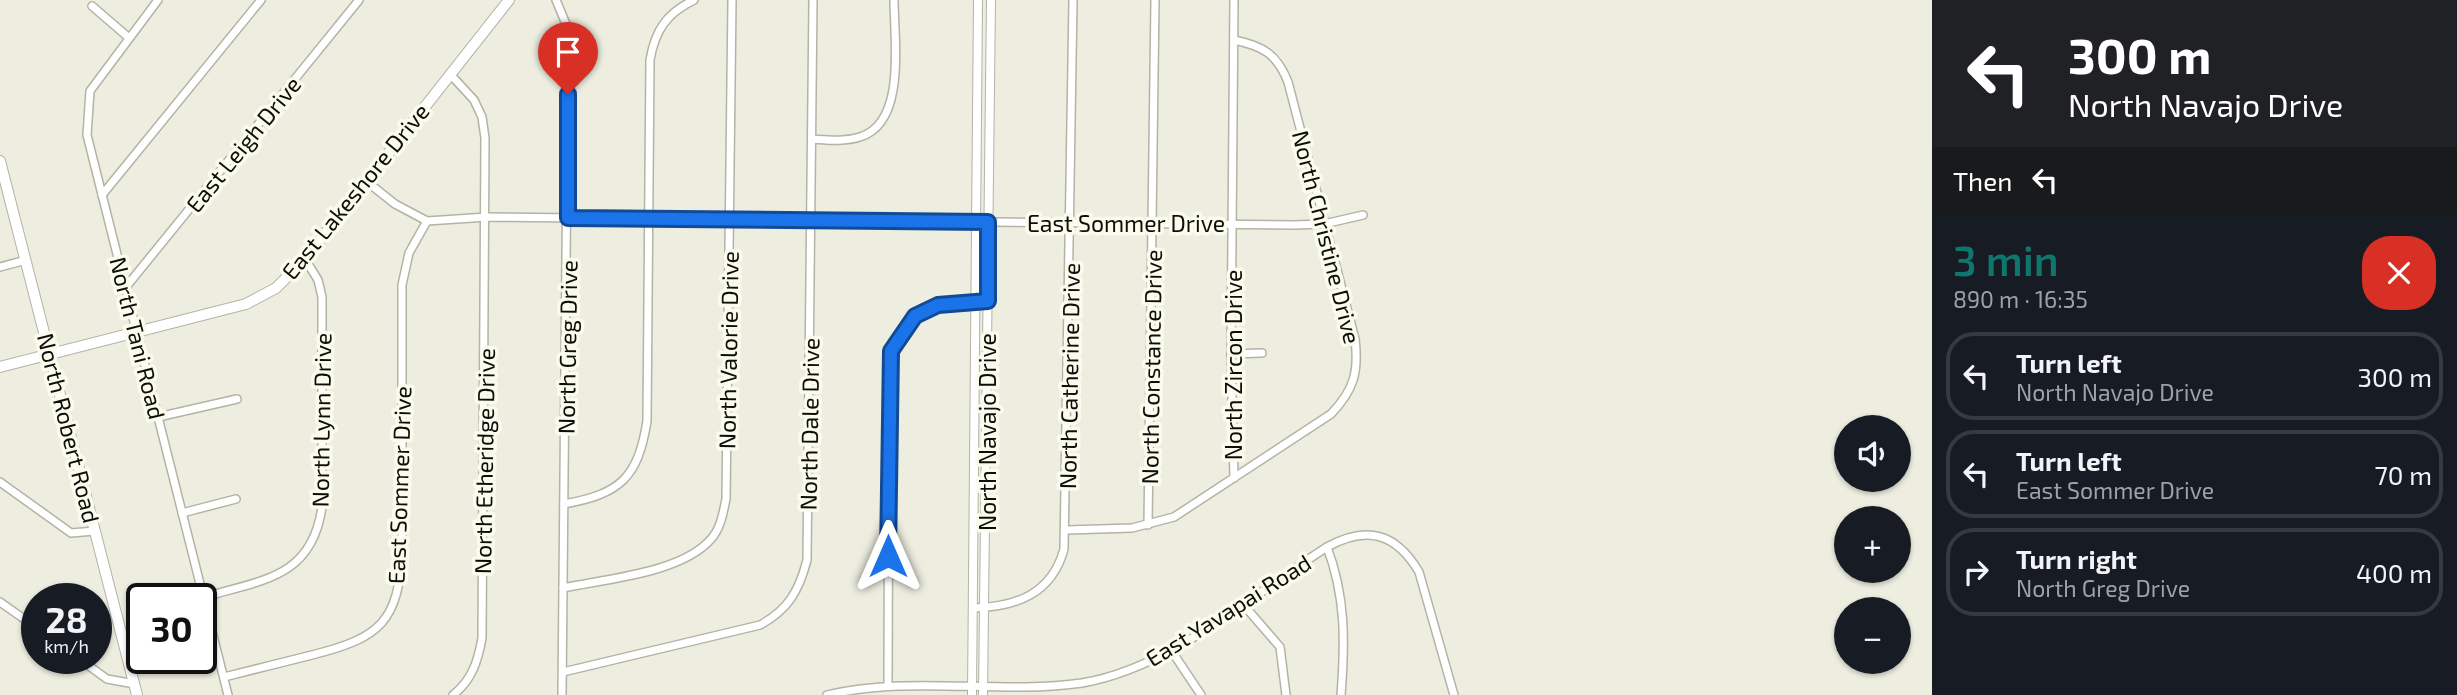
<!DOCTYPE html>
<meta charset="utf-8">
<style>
body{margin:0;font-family:"Exo 2",sans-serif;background:#242831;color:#f1f3f6;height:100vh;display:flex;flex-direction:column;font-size:26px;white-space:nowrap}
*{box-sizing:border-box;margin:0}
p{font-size:23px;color:#9ea1a6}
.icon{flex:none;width:38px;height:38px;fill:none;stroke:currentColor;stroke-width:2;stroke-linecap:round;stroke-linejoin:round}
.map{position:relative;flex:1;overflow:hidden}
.side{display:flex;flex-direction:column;background:#171b24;width:525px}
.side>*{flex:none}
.top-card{background:#202124;color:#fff;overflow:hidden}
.tools{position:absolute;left:1834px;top:415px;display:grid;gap:14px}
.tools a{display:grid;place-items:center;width:77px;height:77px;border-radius:50%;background:#171b24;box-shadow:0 2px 5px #0004;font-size:35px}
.speed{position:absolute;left:21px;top:583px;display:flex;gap:14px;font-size:35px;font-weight:700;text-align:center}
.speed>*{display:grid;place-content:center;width:91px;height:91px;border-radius:50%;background:#171b24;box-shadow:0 2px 5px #0004;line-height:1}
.speed small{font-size:18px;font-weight:400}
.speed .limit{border:4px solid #111;border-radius:10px;background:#fff;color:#111}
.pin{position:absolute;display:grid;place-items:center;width:60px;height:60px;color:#fff;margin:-72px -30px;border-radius:50% 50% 50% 0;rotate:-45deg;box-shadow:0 0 7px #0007}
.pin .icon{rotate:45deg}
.me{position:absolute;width:77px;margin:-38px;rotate:0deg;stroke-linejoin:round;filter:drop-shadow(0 0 5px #0008)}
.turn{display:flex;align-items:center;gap:24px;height:147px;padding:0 21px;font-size:32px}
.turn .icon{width:91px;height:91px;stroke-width:2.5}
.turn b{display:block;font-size:49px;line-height:60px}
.then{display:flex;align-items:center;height:66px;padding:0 21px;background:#0003;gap:14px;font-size:26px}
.round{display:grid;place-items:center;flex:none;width:74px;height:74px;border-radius:28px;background:#242831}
.head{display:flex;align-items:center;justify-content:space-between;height:119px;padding:0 21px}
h1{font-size:42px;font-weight:600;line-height:52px;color:#0f766e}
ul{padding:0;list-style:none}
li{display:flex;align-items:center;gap:21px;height:88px;margin:0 14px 10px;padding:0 7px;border:4px solid #363941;border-radius:28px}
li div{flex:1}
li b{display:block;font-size:26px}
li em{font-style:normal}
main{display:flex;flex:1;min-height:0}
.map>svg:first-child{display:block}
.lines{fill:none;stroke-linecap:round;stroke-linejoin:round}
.minor-casing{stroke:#b3b3a6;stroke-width:10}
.tertiary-casing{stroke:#b3b3a6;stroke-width:10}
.secondary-casing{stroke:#b3b3a6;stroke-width:12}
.minor{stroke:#fff;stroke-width:7}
.tertiary{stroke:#fff;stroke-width:8}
.secondary{stroke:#fff;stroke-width:10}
.route-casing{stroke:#114b97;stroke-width:18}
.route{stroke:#1a73e8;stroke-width:12}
.labels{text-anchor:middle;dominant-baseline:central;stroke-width:7;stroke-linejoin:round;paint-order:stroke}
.street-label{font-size:23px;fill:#0d0d09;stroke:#fafbed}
</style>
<main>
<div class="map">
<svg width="1932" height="695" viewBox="0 0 1932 695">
<rect width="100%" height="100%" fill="#edeee0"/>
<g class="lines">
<defs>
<g id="minor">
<path d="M158,0l-68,91 -3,44 141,560"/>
<path d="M556,0l10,24 2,20 -6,651"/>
<path d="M92,6l36,31"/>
<path d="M450,74l24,26 8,17 3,21 -3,500c-4,23 -10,42 -29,57"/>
<path d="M812,139c16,1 32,3 48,-2 47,-14 34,-98 34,-137"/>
<path d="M366,181l29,23 32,17"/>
<path d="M102,195l159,-195"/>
<path d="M0,267l26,-7"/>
<path d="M126,287l233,-287"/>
<path d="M1231,354l31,-1"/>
<path d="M158,417l79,-18"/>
<path d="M1234,478l-3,-124 3,-354"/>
<path d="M0,482l71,51 24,-2"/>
<path d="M564,504c56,-10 74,-26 83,-83l3,-361c5,-30 17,-47 44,-60"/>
<path d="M182,513l54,-14"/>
<path d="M1148,525l7,-525"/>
<path d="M1067,530l65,-2 42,-11 157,-103c23,-24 28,-42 24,-75l-67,-257c-11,-28 -25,-36 -54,-42"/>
<path d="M1327,547c19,50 18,96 14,148"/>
<path d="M563,588c42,-9 119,-15 148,-49 10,-11 12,-26 15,-40l6,-499"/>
<path d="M204,597c58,-17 108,-19 118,-90v-210l-4,-17 -13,-21"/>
<path d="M0,602l37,26"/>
<path d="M1242,603l38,44 6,48"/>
<path d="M973,608c43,-1 79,-14 91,-59l9,-549"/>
<path d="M1171,650l30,45"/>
<path d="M78,658l29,21 28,5"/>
<path d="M563,672l197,-47c28,-15 39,-34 47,-65l6,-560"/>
<path d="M224,677c29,-7 59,-15 88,-22 68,-17 87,-33 90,-105v-265l7,-32 18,-32 60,-4 806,8 31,-1 39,-9"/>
<path d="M888,684l1,-309c7,-61 42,-74 99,-74"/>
<path d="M827,695c86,-20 171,0 255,-12 89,-15 170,-88 245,-136 40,-22 69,-14 92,25l35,123"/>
</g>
<g id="tertiary">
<path d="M972,695l6,-695"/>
<path d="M983,695l8,-695"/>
</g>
<g id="secondary">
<path d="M0,161l137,534"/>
<path d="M0,367l246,-63 30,-16 29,-29 204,-259"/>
</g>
</defs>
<use href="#minor" class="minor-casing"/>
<use href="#tertiary" class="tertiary-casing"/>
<use href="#secondary" class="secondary-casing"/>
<use href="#minor" class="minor"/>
<use href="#tertiary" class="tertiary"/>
<use href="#secondary" class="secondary"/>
</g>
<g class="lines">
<defs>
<path id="route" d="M568,94v124l420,4v79l-50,4 -23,11 -24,35 -3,205"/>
</defs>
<use href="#route" class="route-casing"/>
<use href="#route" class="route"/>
</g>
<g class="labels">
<g class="street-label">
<text transform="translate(243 144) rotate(-51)">East Leigh Drive</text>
<text transform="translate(355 191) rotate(-51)">East Lakeshore Drive</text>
<text x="1126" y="223">East Sommer Drive</text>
<text transform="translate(1327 237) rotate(76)">North Christine Drive</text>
<text transform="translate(138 338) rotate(76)">North Tani Road</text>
<text transform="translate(567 347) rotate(-89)">North Greg Drive</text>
<text transform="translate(728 350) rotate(-89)">North Valorie Drive</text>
<text transform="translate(1233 365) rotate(-90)">North Zircon Drive</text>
<text transform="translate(1151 367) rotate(-89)">North Constance Drive</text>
<text transform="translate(1069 376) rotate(-89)">North Catherine Drive</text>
<text transform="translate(321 420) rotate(-89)">North Lynn Drive</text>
<text transform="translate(809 424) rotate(-89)">North Dale Drive</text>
<text transform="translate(69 428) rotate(76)">North Robert Road</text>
<text transform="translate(987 432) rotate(-90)">North Navajo Drive</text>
<text transform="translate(484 461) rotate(-89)">North Etheridge Drive</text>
<text transform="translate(399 485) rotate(-88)">East Sommer Drive</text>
<text transform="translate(1228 610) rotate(-32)">East Yavapai Road</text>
</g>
</g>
</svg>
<div class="tools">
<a><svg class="icon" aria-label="sound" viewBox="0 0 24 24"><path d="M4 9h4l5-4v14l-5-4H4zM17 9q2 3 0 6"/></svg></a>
<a>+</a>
<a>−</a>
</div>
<div class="speed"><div>28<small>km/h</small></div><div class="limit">30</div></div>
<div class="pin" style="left:568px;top:94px;background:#d93025"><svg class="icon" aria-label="arrive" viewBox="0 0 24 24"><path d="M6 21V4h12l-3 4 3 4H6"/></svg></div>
<svg class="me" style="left:888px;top:556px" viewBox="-20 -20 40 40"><path d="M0-17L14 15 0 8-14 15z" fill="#1a73e8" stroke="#fff" stroke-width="4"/></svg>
</div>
<section class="side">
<div class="top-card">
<div class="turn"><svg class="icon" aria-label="left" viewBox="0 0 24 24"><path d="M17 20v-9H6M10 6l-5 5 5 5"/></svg><div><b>300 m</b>North Navajo Drive</div></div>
<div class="then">Then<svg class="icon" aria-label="left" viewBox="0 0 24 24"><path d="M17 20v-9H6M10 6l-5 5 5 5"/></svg></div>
</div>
<div class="head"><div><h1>3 min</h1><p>890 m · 16:35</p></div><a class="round" style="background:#d93025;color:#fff"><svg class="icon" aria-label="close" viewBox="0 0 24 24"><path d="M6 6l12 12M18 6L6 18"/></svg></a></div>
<ul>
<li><svg class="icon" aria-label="left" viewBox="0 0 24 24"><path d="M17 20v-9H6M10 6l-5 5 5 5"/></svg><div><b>Turn left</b><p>North Navajo Drive</p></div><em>300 m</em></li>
<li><svg class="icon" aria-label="left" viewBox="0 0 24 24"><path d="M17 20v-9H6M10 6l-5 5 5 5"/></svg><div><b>Turn left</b><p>East Sommer Drive</p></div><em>70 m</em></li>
<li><svg class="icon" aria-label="right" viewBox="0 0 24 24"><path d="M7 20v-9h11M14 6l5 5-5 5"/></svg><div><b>Turn right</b><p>North Greg Drive</p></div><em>400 m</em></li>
</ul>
</section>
</main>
